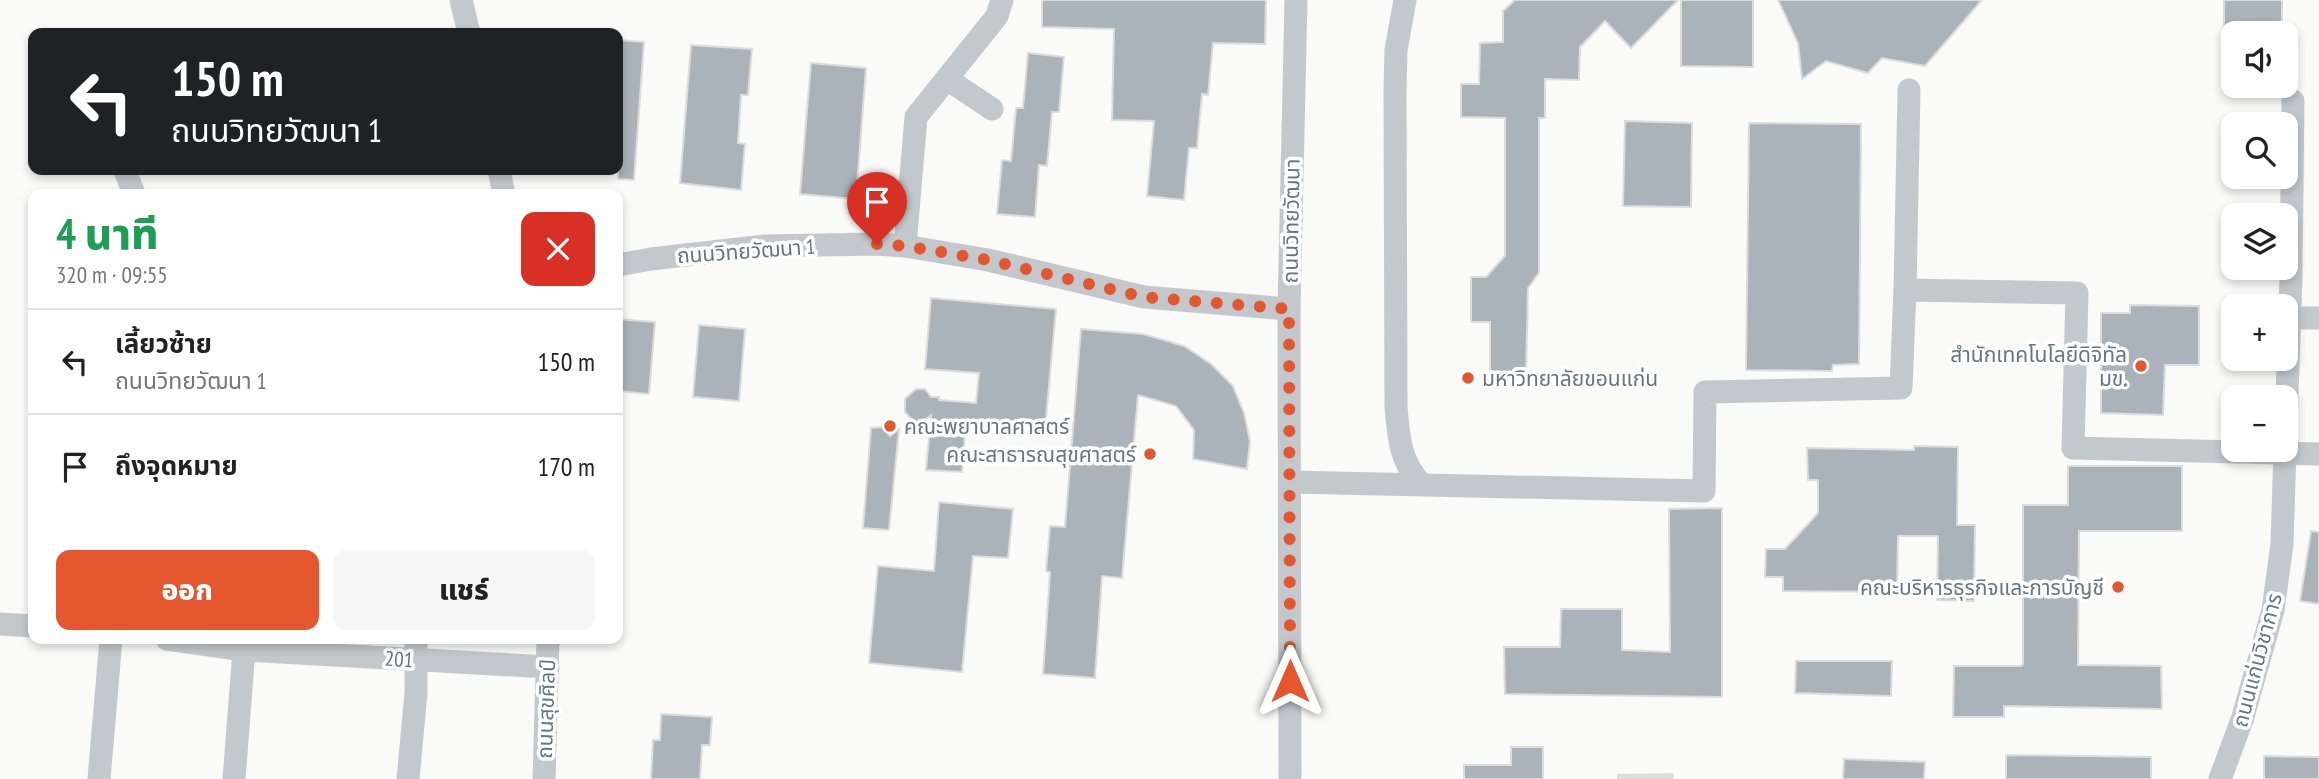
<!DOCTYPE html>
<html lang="th">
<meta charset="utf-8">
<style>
body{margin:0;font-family:"PT Sans Narrow","Noto Sans Thai",sans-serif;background:#f6f6f6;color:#222;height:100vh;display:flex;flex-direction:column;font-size:26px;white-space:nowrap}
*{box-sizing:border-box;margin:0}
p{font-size:23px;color:#767676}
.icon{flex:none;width:38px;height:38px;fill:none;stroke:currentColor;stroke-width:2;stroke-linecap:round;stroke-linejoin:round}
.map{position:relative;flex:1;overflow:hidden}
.drawer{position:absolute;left:28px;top:189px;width:595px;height:455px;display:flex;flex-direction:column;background:#fff;border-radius:14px;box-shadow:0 4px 10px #0003}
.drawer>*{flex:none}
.hud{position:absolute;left:28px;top:28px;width:595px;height:147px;border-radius:14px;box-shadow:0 4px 10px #0003;background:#202124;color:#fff;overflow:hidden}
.fabs{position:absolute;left:2221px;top:21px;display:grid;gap:14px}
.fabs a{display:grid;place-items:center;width:77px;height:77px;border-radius:14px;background:#fff;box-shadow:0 4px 10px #0003;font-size:35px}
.pin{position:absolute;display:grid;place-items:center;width:60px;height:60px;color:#fff;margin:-72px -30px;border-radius:50% 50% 50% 0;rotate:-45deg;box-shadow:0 0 7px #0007}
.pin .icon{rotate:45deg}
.me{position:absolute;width:77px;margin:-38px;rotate:0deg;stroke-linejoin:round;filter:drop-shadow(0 0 5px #0008)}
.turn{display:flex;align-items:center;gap:24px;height:147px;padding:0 28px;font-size:32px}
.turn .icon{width:91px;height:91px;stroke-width:2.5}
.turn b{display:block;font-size:49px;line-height:60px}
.round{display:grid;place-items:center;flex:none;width:74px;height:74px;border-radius:14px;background:#f6f6f6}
.overview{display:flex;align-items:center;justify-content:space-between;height:119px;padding:0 28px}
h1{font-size:42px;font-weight:800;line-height:52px;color:#1e9e55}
.action{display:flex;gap:14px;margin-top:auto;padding:14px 28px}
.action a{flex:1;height:80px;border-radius:14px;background:#e4572e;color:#fff;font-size:28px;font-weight:800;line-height:80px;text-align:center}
.action a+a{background:#f6f6f6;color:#222}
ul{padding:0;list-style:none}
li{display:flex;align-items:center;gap:21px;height:105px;padding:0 28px;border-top:2px solid #e0e0e0}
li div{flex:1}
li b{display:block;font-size:26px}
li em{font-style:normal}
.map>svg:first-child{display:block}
.green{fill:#dadfd7}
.building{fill:#aab3b9;stroke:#dcdcda;stroke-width:2}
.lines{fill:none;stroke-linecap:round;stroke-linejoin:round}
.minor{stroke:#c3c8cc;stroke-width:23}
.route{stroke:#e4572e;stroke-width:12;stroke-dasharray:0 21.6}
.poi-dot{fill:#e4572e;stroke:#fff;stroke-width:2.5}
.labels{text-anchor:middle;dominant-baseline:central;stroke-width:7;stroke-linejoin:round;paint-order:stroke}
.street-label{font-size:21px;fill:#657683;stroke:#fff}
.poi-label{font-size:21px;fill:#657683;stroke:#fff;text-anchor:end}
</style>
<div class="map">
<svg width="2319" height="779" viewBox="0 0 2319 779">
<rect width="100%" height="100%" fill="#fafaf8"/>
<path class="green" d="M1674,773v6h-57v-5z"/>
<g class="building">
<path d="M1042,0h224l-1,44 -52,-1 -5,52 -6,-1 -5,54h-8l-5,52 -37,-4 7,-75 -42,-1 2,-91 -72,-2z"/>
<path d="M1515,0h163l-47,48 -26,-27 -25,26 -1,33 -34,-1v39h-6v155l-11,15 -2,88h-36v-54h-19v-45h15l19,-21v-138l-44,-1v-33h18l1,-41 23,-1v-31z"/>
<path d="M1681,0h72v67l-72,-1z"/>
<path d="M1778,0h204l-57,66 -43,-8 -14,15 -42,-12 -24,18 -4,-36z"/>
<rect x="2224" y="0" width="58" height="33"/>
<path d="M618,40l26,2 -10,138 -16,-1z"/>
<path d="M691,45l61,4 -4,46h-7l-3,48 7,1 -4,46 -61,-7z"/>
<path d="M1028,53l36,4 -5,55h-7l-5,54 -8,-1 -4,52 -38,-3 5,-54 9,1 5,-53h7z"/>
<path d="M811,63l55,5 -10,131 -56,-5z"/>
<path d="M1625,121l67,2 -1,84 -68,-1z"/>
<path d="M1749,123l112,1 -2,240 -26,1 -1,6 -86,-1z"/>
<path d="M931,298l125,11 -11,120 -79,-7 -4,50 -36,-2 5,-55 -13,11 -13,-14v-13l11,-10h9l6,8h8v3l37,3 3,-30 -54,-4z"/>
<path d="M2130,305l69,1v59h-34l-2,50 -62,-2v-100h29z"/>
<path d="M618,319l37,3 -6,72 -31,-3z"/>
<path d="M699,325l46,4 -6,72 -46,-4z"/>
<path d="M1081,329l62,5 41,12 27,18 22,22 11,27 6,28 -3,28 -54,-10 1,-29 -18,-24 -38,-11 -16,183 -20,-2 -7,102 -52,-4 7,-102 -4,-1 4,-45 15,1z"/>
<path d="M883,427l7,9 9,-7 -10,101 -26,-2 8,-100z"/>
<path d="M1914,446l44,1 -1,78h18l-1,76 -37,-1 1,-64h-40l-1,56 -114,-1v-14h-18l1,-28h19l33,-36v-33h-10l-1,-32 107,2z"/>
<path d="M2068,466h114v65h-103l-1,134 83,1 1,43 -158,-3v11h-51l1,-51h67l2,-2v-159h45z"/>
<path d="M939,502l74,7 -5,49 -35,-2 -11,116 -93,-9 9,-97 56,5z"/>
<path d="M1722,508v189l-217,-3 -1,-47h56l1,-38h61v41l48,2 -1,-143z"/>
<path d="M2311,531l8,1v72l-19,-3z"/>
<path d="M1796,661h96l-1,35 -96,-3z"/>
<path d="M661,714l51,3 -2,28h-8l-2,34h-49l2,-39h7z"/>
<path d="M1511,747h32v32h-79v-14h47z"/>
<path d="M2006,755l145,2v22h-145z"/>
<path d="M2264,756l55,1v22h-55z"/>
<path d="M1844,759l81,3 -1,17h-81z"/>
</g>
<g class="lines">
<g class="minor">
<path d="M461,0l8,33"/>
<path d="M1405,0l-9,50 -1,40 1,317c3,31 3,51 24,76"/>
<path d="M947,79l45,30"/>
<path d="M125,170l9,24"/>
<path d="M499,170l5,24"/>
<path d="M905,246l11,-129 81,-101 5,-16"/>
<path d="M618,265l33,-6 114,-13 112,-2 28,2 83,14 156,37 145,12"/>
<path d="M1905,290l4,-200"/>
<path d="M2289,318h30"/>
<path d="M2286,424l5,-147 2,-176"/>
<path d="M1290,482l414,9 1,-99 196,-4 4,-98 172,3 -4,155 246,6"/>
<path d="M0,624l33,2"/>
<path d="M167,639l77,11 304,17"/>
<path d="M99,779l12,-140"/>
<path d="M234,779l10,-129"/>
<path d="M408,779l8,-86v-54"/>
<path d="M544,779l4,-140"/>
<path d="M1290,779l-1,-470 7,-309"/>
<path d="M2220,779l23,-62 30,-107 9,-66 3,-94"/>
</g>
</g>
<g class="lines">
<path class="route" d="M877,244l28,2 83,14 156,37 145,12 1,372"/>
</g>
<g class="poi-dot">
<circle cx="2141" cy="366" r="7"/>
<circle cx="1468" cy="378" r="7"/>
<circle cx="890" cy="426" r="7"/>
<circle cx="1150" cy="454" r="7"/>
<circle cx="2118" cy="587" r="7"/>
</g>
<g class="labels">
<g class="street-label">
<text transform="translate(1291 221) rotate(-89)">ถนนวิทยวัฒนา</text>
<text transform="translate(746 251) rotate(-4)">ถนนวิทยวัฒนา 1</text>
<text transform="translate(399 659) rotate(4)">201</text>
<text transform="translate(2257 660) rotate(-75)">ถนนแก่นวิชาการ</text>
<text transform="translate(546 709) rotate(-88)">ถนนสุขศิลป์</text>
</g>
<g class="poi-label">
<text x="2127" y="354">สำนักเทคโนโลยีดิจิทัล<tspan x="2127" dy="24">มข.</tspan></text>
<text x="1482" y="378" text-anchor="start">มหาวิทยาลัยขอนแก่น</text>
<text x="904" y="426" text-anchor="start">คณะพยาบาลศาสตร์</text>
<text x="1136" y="454">คณะสาธารณสุขศาสตร์</text>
<text x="2104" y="587">คณะบริหารธุรกิจและการบัญชี</text>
</g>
</g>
</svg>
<div class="fabs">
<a><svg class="icon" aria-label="sound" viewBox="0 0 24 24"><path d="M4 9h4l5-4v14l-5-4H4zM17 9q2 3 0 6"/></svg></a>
<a><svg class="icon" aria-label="search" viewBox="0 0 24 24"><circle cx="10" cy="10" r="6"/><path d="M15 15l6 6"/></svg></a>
<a><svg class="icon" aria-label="layers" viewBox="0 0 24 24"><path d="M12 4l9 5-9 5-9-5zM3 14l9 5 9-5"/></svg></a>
<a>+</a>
<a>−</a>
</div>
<div class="pin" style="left:877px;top:244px;background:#d93025"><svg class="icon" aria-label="arrive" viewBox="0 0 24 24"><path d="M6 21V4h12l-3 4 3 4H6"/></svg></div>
<svg class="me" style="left:1290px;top:681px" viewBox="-20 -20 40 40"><path d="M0-17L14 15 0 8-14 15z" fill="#e4572e" stroke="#fff" stroke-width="4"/></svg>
<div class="hud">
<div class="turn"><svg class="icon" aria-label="left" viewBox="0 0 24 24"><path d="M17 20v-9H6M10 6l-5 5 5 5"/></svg><div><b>150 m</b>ถนนวิทยวัฒนา 1</div></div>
</div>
<section class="drawer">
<div class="overview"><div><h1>4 นาที</h1><p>320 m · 09:55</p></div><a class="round" style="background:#d93025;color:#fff"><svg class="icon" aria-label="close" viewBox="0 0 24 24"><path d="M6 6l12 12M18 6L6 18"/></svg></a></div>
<ul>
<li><svg class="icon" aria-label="left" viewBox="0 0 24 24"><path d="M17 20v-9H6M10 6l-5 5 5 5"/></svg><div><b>เลี้ยวซ้าย</b><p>ถนนวิทยวัฒนา 1</p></div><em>150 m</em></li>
<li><svg class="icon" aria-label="arrive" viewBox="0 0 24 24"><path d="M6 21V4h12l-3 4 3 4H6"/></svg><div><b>ถึงจุดหมาย</b></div><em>170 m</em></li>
</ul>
<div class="action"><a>ออก</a><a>แชร์</a></div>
</section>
</div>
